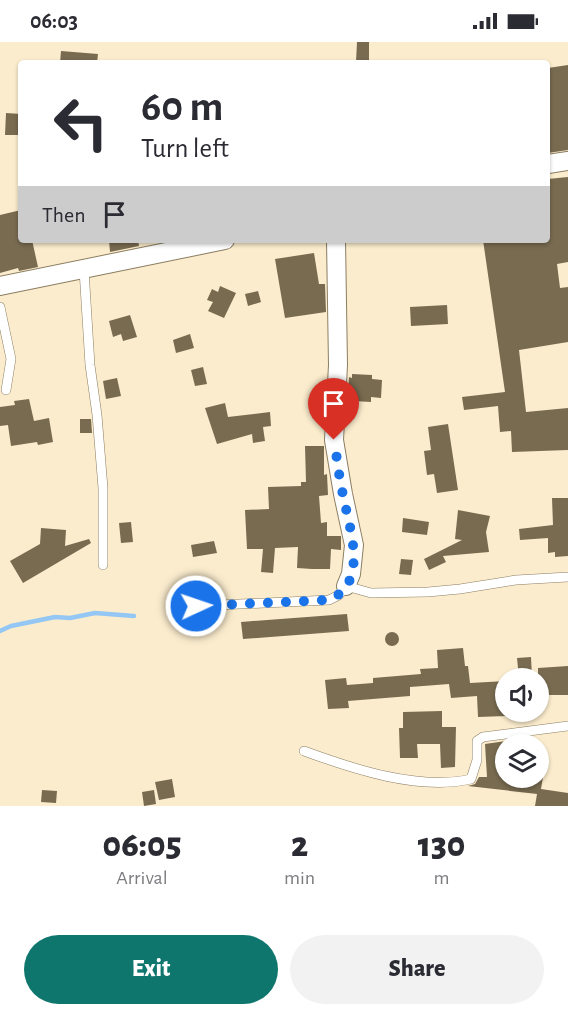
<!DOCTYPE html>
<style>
body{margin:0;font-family:"Alegreya Sans",sans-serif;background:#f2f2f3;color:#2b2b33;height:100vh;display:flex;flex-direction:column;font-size:22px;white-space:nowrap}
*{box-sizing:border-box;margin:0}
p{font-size:20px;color:#7c7c81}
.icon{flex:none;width:33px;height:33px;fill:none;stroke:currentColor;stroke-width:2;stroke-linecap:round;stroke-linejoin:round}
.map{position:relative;height:764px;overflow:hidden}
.details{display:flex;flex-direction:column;background:#fff;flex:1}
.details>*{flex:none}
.hud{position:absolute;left:18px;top:18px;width:532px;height:183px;border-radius:6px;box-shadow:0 2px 4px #0004;background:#fff;color:#2b2b33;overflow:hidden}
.fabs{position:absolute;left:495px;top:626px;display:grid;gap:12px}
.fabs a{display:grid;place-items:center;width:54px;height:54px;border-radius:50%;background:#fff;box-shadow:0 2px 4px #0004;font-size:30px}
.pin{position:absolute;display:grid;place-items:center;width:51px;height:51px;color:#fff;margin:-62px -26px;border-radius:50% 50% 50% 0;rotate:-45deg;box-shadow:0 0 6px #0007}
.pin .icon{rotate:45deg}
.me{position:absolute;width:66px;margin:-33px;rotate:87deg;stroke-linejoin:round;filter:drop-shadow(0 0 4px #0008)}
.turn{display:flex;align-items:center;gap:21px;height:126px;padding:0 24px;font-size:27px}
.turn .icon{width:78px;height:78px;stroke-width:2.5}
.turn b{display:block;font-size:42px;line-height:51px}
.then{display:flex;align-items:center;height:57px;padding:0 24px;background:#0003;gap:12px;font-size:22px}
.eta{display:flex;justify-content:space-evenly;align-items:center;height:102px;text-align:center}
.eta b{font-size:36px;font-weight:800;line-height:42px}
.cta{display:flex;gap:12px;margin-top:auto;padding:12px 24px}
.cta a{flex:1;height:69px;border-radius:36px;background:#0f766e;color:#fff;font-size:24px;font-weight:800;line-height:69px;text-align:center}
.cta a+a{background:#f2f2f3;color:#2b2b33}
.status{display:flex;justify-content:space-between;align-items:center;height:42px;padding:0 30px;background:#fff;direction:ltr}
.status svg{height:16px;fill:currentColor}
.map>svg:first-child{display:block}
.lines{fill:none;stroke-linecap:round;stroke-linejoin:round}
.stream{stroke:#95c7f4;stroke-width:4.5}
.building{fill:#786b50}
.lane-casing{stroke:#8b7e62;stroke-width:10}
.street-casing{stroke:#8b7e62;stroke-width:20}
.lane{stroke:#fff;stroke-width:9}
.street{stroke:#fff;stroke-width:18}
.route{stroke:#1a73e8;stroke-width:10;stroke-dasharray:0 18}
</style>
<div class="status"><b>06:03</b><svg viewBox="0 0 49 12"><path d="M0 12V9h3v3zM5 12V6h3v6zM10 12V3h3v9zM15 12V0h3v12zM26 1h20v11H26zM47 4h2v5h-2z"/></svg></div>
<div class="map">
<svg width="568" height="764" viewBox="0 0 568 764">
<rect width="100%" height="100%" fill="#fbeccd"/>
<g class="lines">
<path class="stream" d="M0,589l11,-5 44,-9 15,1 25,-5 39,3"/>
</g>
<g class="building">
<path d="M357,0h12v20h-13z"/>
<path d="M61,9l37,3 -1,9h-37z"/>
<path d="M568,23v85l-20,3v-85z"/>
<path d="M6,71l15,1v21h-16z"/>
<path d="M568,135v85l-11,2 3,24 8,-1v55l-49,8 7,62 42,-4v42l-56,2 -1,-21 -11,1 -2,-26 -34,4 -2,-13 43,-5 -22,-152h65v-61z"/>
<path d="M21,168v30h11l6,27 -19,4 -1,-3 -18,5v-58z"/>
<path d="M109,198h29l1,6 -29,6z"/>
<path d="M314,211l5,31h6l1,28 -41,6 -10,-59z"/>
<path d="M220,244l16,7 -12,25 -16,-7 5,-9 -6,-2 5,-11 6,3z"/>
<path d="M258,249l3,11 -13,4 -3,-12z"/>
<path d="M447,263l1,19 -37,2 -1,-19z"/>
<path d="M130,273l7,22 -14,4 -2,-7 -8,3 -4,-16z"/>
<path d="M190,292l4,14 -18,5 -3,-13z"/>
<path d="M203,325l4,17 -12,2 -4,-16z"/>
<path d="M352,332l20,1v4l10,1 -1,18 -10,-1v5l-18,-1v-6h-5l1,-18 3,1z"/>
<path d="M117,336l4,18 -15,3 -3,-18z"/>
<path d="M29,357l5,22 15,-3 4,24 -15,3 -1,-3 -26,4 -3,-21 -8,1v-19l15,-2 -1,-4z"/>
<path d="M225,361l3,14 42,-5 1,14 -8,1 2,14 -12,2 -1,-9 -35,10 -12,-36z"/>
<path d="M80,377h11l1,14h-12z"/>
<path d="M448,382l10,66 -21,3 -3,-19 -7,1 -3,-24 7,-1 -3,-23z"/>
<path d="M305,404h19v29l3,-1 1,21 -9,1 2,27 6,-1v14h14v14l-10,-1 -1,20h-18l-15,-1 1,-21 -23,1 -2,25 -12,-1 2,-23h-16l-2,-39 24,-1 -1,-22 33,-1v-4h5z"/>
<path d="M552,456h16v58l-13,1v-5l-7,1v-15l-28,2 -1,-11 34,-4z"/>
<path d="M458,468l32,6 -4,16 3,20 -46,4 3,6 -17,8 -5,-11 38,-19 -7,-1z"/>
<path d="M403,476l26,4 -2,13 -25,-3z"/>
<path d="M131,480l2,20 -12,1 -2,-20z"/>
<path d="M41,486l25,2 -1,16 24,-7 2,4 -68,40 -13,-22 30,-17z"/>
<path d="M214,499l3,12 -24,4 -2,-12z"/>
<path d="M401,517l12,1 -2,15 -12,-1z"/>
<path d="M347,572l2,17 -106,8 -2,-17z"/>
<circle cx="392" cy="597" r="7"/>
<path d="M463,606l2,18h3l2,17 36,-2v35l-28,1 -1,-21 -26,2 -2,-14 -39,3v9l-62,5 1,7 -21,1 -3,-29 21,-2 1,7 26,-2v-5l48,-4 -1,-5 18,-1 -1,-18z"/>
<path d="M531,615l1,21h-13l-2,-20z"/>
<path d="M568,624v29h-30v-27z"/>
<path d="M442,669v16h14l-1,40 -14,1 -1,-24h-23l1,14h-18l-1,-30h4v-16z"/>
<path d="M506,699v36h37l-2,12 27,4v13h-33l2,-12 -69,-8 7,-2 4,-7h8l-2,-33z"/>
<path d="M172,737l3,18 -16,3 -4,-18z"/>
<path d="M42,748l15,1 -1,12 -15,-1z"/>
<path d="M154,748l2,14 -12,2 -2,-14z"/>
</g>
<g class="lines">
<defs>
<g id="lane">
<path d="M84,228l6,95 7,50 6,73v77"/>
<path d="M0,265l11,52 -5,31"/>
<path d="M196,564l133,-6 10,-5 7,-9 25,7 57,-1 32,-3 56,-9 52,-3"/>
<path d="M304,709c49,18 115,40 167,28l6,-19v-19l6,-4 85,-11"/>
</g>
<g id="street">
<path d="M548,122l20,-3"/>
<path d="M336,198l2,125 -4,75 9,54 11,51 -3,29 -5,12"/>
<path d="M0,244l225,-46"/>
</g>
</defs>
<use href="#lane" class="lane-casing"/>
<use href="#street" class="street-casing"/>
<use href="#lane" class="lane"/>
<use href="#street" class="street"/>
</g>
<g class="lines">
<path class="route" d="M196,564l133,-6c41,-17 20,-73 14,-105 -4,-18 -6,-37 -9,-55"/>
</g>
</svg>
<div class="fabs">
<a><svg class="icon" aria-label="sound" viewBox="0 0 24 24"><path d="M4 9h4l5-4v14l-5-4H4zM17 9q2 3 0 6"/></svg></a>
<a><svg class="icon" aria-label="layers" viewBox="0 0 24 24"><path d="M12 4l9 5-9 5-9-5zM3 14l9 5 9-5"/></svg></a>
</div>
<div class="pin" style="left:334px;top:398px;background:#d93025"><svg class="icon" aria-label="arrive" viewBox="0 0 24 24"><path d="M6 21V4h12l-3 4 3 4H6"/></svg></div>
<svg class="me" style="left:196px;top:564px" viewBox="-20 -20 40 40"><circle r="17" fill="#1a73e8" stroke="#fff" stroke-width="3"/><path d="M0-11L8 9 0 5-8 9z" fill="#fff"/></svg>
<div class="hud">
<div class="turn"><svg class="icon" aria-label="left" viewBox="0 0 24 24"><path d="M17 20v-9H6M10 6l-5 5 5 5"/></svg><div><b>60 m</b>Turn left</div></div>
<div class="then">Then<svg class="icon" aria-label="arrive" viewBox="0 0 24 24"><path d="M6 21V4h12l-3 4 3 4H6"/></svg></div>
</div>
</div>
<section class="details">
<div class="eta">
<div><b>06:05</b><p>Arrival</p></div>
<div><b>2</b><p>min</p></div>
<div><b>130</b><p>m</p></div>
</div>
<div class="cta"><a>Exit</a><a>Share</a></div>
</section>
